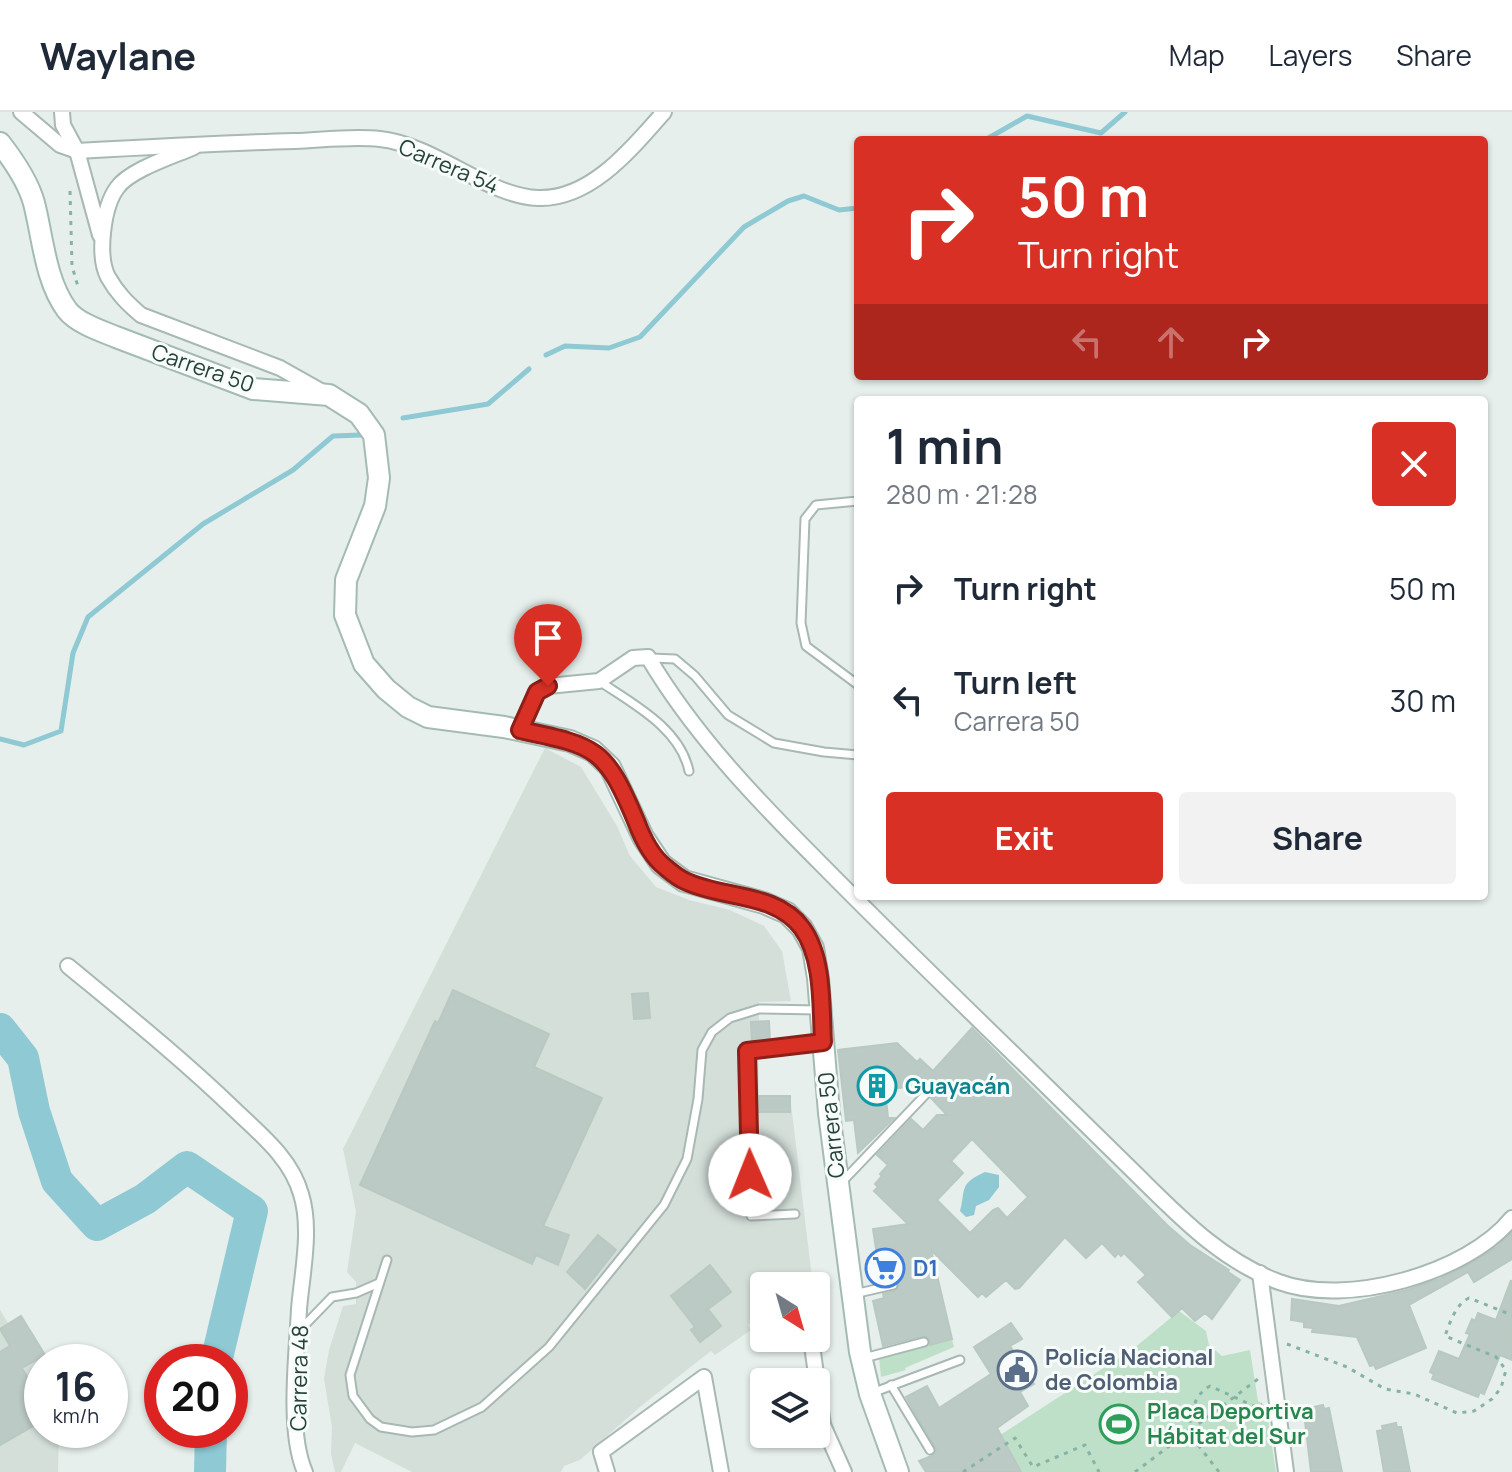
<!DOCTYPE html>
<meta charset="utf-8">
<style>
body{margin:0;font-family:Manrope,sans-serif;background:#f2f2f3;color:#1f2937;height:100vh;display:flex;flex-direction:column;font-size:30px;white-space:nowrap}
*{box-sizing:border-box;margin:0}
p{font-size:26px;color:#747a83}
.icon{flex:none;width:44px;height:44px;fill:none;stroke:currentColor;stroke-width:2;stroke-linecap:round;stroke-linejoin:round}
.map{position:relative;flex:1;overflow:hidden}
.panel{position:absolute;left:854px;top:284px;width:634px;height:504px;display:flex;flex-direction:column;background:#fff;border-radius:8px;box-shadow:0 2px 6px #0004}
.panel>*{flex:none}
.guide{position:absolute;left:854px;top:24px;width:634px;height:244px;border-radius:8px;box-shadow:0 2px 6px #0004;background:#d93025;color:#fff;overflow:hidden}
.needle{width:52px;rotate:143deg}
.controls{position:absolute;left:750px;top:1160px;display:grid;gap:16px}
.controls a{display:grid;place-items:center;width:80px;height:80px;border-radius:8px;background:#fff;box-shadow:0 2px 6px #0004;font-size:40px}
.speed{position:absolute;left:24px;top:1232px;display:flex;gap:16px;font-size:40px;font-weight:700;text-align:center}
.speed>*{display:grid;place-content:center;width:104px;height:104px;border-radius:50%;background:#fff;box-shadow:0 2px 6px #0004;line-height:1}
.speed small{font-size:20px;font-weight:400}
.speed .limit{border:12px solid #d22;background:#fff;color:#111}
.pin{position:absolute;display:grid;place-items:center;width:68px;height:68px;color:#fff;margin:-82px -34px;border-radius:50% 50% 50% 0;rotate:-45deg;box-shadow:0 0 8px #0007}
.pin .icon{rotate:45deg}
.me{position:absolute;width:88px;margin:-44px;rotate:359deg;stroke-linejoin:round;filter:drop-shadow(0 0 6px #0008)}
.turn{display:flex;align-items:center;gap:28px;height:168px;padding:0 32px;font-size:36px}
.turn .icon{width:104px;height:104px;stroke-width:2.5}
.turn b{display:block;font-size:56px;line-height:68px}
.lanes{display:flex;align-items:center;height:76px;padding:0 32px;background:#0003;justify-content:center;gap:40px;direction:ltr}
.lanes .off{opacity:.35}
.round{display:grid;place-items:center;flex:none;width:84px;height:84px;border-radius:8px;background:#f2f2f3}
.summary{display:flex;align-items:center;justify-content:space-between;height:136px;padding:0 32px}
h1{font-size:48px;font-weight:700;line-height:60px}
.primary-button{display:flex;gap:16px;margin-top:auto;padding:16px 32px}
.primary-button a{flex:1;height:92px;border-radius:8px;background:#d93025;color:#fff;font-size:32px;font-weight:700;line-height:92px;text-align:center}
.primary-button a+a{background:#f2f2f3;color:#1f2937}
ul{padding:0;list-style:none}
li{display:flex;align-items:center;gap:24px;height:112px;padding:0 32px}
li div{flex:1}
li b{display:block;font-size:30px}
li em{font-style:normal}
header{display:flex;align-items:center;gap:48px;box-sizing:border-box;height:112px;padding:0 40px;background:#fff;border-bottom:2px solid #e0e1e3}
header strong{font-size:38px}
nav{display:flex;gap:44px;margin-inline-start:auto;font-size:28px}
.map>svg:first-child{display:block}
.built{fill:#d4dfda}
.green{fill:#bfe0c8}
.water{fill:#8ec9d4}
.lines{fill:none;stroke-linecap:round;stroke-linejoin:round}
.stream{stroke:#8ec9d4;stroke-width:5}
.river{stroke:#8ec9d4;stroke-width:32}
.building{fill:#bbcac4;stroke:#b8c9c2;stroke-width:2;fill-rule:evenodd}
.lane-casing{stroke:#a8b8b2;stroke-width:11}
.street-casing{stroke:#a8b8b2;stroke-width:18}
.secondary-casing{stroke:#a4bbb3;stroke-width:24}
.path{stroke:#86b3a5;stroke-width:3;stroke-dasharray:4 6;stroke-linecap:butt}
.lane{stroke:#fff;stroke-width:7}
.street{stroke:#fff;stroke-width:14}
.secondary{stroke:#fff;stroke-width:20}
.route-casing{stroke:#8d1f18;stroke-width:20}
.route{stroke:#d93025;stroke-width:14}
.labels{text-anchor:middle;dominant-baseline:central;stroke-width:6;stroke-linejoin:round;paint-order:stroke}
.street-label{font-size:22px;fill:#24423a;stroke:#f7fbf9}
.culture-label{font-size:22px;font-weight:bold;fill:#0d838f;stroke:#f7fbf9;text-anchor:start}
.shop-label{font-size:22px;font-weight:bold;fill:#366cbe;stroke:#f7fbf9;text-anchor:start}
.service-label{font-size:22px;font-weight:bold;fill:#4e5e75;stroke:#f7fbf9;text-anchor:start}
.leisure-label{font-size:22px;font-weight:bold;fill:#27864d;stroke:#f7fbf9;text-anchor:start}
</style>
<header>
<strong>Waylane</strong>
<nav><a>Map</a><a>Layers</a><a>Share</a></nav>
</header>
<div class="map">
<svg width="1512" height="1360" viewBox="0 0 1512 1360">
<rect width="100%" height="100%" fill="#e6efeb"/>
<g class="built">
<path d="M545,636l36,19 36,59 13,30 26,31 33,13 41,10 34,16 18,25 9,50 -32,1v19h10l1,21 -12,1 1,52 31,1 23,190h-49v32l-16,7 3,5 -36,25 -4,-4 -70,55 -61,54 -16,6 -3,6h-149l-57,-29 -14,29h-6l-4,-18 1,-27 -8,-48 5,-29 14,-44 13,-2v-22l-9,-10 9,-61 -13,-62z"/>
<path d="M0,1198l8,13 13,-7 24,39 -8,5 5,9v61h17l-1,42h-58z"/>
</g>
<g class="green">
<path d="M1179,1199l27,20 3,14 13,11 28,-6 8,51 8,6 10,65h-333l190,-123z"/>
<path d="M952,1227l2,8 -49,21 1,2 -25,7 -2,-20z"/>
</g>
<path class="water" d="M985,1060l14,3v12l-10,13 -13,6 -2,9 -8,2 -6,-6c6,-21 -2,-27 25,-39z"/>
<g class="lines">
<g class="stream">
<path d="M985,28l42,-24 74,17 24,-21"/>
<path d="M546,243l19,-9 44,2 31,-11 104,-110 44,-26 16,-5 35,14 19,-2"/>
<path d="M403,306l85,-14 41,-35"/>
<path d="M0,627l24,6 37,-14 12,-78 15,-36 115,-93 90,-54 40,-34 28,-1"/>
</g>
<g class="river">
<path d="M0,917l23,29 11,53 23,70 40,44 48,-26 42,-32 65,44 -36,151"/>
<path d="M210,1360l1,-42"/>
</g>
</g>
<g class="building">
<path d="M453,878l96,44 -15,33 68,31 -59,128 26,9 -11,30 -22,-10 -4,9 -172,-79 75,-164 3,2z"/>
<path d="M648,881l2,25 -16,1 -2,-25z"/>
<path d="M769,909l1,21 -18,1 -1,-21z"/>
<path d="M972,916l195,197 23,20 39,25 -1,2 12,8 -28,39 -7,-6 -10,8 -13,-13 -10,9 -34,-35 8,-7 -22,-22 -3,3 -3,-3 -3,4 -13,-14 -16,15 -21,-21 -46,51 -4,1 -9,-9 -20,17 -4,-4 -4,4 -47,-47 21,89 -22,6 -1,-7 -6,-2 -40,10 -10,-45 11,-3 -1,-4 14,-4 2,-6 -5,-5 -13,2 -8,-52 35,-5 -34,-33 4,-4 -3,-3 7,-8 -2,-2 8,-9 -11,-10 34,-36 12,11 14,-15h10l-16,-17 2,-6 -4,-5 -6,1 -3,-3 -35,5 3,28h6l-36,35 -4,-33 -8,1 -8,-71 59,-7 20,19 3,-3 13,12zM972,1027l56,58 -21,21 -9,-10 -5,2 -23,23 -33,-33 26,-27 -12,-12z"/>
<rect x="759" y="984" width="31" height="16"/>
<path d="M1512,1120v27l-38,23 -6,-10 -59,33 17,43 -50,21 -2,-4 -4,1 -13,-29 -45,-5 1,-4 -9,-1v-5l-13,-2 1,-21 47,7 68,-16 33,-11 30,-15 28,-18z"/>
<path d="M598,1123l18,15 -31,39 -18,-17z"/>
<path d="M710,1153l21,27 -23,17 13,17 -21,16 -9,-12 4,-3 -24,-31z"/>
<path d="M1511,1168l1,80 -12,-5 -16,39 -4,-2 -2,5 -46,-18 2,-5 -4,-2 9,-21 20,8 11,-25 -4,-1 6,-14 3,2 3,-8 18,7z"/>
<path d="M21,1204l24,39 -23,13 20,34v19l-42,24v-93l10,-6 -10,-17z"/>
<path d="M1011,1211l11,16 -12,7 24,38 -14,8 8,14 -31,22 24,44h-95l-7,-11 15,-6 2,-6 -30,-52 21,-11 12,22 52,-34 -17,-27z"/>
<path d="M1323,1293l1,4 5,-1 13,64h-31l-7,-59 5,-1v-4z"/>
<path d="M1396,1311l1,4h4l9,45h-26l-7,-41 6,-1 -1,-4z"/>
</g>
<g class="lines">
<defs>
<g id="lane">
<path d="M858,389l-42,4 -11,14 -4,104 5,23 52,39"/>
<path d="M651,546l24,1 20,17 33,39 46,28 50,9 34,3"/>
<path d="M599,569c34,23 81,47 90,90"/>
<path d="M843,1069l84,-88"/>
<path d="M795,1102l-44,2 -4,-165 75,-9"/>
<path d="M387,1148l-37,115 3,21 17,23 11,8 31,5 22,-2 48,-23 67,-60 115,-142 23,-46 11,-60 4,-49 10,-18 18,-14 29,-9 60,1"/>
<path d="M854,1182l39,-9"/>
<path d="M299,1219l33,-34 24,-4 23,-10"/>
<path d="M864,1246l60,-16"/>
<path d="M891,1273l39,65"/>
<path d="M872,1281l88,-33"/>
</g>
<g id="street">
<path d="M21,0l39,33 17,6c72,-4 145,-8 218,-10 27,-1 57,-5 85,-2 55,6 107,57 158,59 53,2 95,-51 126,-86"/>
<path d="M62,0l1,13 14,26 23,84"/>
<path d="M194,35c-20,9 -65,23 -77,41 -14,19 -20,68 -9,89 9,16 19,26 33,38l139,53 41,23"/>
<path d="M520,618l17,-38 11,-6 51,-5 34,-23 15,-1c46,78 111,145 174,208 68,69 137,136 206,203 35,34 69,68 104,102 44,43 87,90 147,112 67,25 188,-8 233,-64"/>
<path d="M68,854c57,47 113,92 166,143 26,25 57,49 67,85 11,35 1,79 -2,115 -2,45 -12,122 6,163"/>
<path d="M1260,1161l26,199"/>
<path d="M811,1226l12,87 21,47"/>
<path d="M607,1360l-6,-20 103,-75 17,95"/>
</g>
<path id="secondary" d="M0,31c14,18 28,38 34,60 9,35 11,77 33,107 10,13 34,21 49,27l137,52 76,6 30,19 15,21 5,43 -4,28 -29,74 -1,35 19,49 22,25 22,18 20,10 76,10 66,14 23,10 17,16 33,70 18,27 23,17 80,22 23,10 15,15 11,20 5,30 11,135 31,239 10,42 28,78"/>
</defs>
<use href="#lane" class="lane-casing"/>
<use href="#street" class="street-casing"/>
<use href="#secondary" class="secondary-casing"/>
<g class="path">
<path d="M70,79l2,75 7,24"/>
<path d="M1287,1232l60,23 38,22 29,5 43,19 17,-2 18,-12 9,-11 5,-18 -10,-13 -51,-21c5,-14 11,-32 24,-38l43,17"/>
<path d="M963,1360l52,-34 18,29 52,-22 14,27"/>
<path d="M1135,1360l123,-93"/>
<path d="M1219,1360l-31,-40c4,-19 5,-37 22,-46l46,21 6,-3"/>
</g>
<use href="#lane" class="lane"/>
<use href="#street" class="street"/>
<use href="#secondary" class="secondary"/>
</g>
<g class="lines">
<defs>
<path id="route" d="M548,574l-11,6 -17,38c76,16 85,17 116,91 6,16 15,35 29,46 6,5 13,11 20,14 37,18 91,11 117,47 22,30 19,79 21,114l-76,9 3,124"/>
</defs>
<use href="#route" class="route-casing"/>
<use href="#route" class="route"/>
</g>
<defs>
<symbol id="building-ring" viewBox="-11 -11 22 22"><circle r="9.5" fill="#f7fbf9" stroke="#0f9aa8" stroke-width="1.5"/><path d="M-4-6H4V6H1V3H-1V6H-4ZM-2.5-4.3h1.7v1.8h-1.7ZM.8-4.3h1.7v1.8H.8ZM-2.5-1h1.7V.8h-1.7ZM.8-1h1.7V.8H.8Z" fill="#0f9aa8"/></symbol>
<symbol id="supermarket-ring" viewBox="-11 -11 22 22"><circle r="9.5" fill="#f7fbf9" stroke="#3f7fe0" stroke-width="1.5"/><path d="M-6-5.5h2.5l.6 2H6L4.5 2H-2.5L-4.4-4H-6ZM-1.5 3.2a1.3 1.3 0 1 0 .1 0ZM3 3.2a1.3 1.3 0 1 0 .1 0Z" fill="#3f7fe0"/></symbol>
<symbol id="civic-ring" viewBox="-11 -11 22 22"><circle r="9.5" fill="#f7fbf9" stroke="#5c6f8a" stroke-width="1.5"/><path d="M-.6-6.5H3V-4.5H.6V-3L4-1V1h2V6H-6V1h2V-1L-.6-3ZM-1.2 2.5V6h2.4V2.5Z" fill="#5c6f8a"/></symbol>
<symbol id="stadium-ring" viewBox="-11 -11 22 22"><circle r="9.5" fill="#f7fbf9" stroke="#2e9e5b" stroke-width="1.5"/><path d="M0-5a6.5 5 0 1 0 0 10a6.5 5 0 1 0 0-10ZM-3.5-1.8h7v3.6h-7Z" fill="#2e9e5b"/></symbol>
</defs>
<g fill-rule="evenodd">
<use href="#building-ring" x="855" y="952" width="44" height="44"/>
<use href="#supermarket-ring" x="863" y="1134" width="44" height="44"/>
<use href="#civic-ring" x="995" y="1236" width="44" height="44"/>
<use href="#stadium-ring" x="1097" y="1290" width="44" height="44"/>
</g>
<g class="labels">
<g class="street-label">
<text transform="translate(449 54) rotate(23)">Carrera 54</text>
<text transform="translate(203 256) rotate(19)">Carrera 50</text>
<text transform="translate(831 1013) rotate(-96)">Carrera 50</text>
<text transform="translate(299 1266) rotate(-89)">Carrera 48</text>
</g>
<g class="culture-label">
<text x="905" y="974">Guayacán</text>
</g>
<g class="shop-label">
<text x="913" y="1156">D1</text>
</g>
<g class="service-label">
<text x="1045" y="1245">Policía Nacional<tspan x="1045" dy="25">de Colombia</tspan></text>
</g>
<g class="leisure-label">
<text x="1147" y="1299">Placa Deportiva<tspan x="1147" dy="25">Hábitat del Sur</tspan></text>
</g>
</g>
</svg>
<div class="controls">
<a><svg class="needle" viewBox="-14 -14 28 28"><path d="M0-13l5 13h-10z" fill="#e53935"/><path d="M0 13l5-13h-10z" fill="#747a83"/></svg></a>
<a><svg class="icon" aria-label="layers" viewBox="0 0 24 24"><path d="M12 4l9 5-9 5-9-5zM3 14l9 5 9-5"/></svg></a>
</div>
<div class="speed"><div>16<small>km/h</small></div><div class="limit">20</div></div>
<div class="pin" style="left:548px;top:574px;background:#d93025"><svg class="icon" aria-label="arrive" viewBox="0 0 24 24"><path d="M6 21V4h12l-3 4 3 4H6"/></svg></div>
<svg class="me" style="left:750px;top:1063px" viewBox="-20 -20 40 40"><circle r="19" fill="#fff"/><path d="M0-13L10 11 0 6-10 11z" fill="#d93025"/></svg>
<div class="guide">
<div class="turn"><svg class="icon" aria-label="right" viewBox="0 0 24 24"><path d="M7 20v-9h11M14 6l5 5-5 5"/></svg><div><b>50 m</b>Turn right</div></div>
<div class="lanes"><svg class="icon off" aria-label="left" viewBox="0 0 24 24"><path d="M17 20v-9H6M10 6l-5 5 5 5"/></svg><svg class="icon off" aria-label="ahead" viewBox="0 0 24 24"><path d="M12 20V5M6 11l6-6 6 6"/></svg><svg class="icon" aria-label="right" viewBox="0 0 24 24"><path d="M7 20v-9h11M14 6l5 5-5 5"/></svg></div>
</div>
<section class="panel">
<div class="summary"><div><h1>1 min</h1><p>280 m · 21:28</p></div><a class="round" style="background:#d93025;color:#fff"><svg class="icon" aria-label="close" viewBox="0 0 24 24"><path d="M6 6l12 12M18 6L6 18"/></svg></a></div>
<ul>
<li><svg class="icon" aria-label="right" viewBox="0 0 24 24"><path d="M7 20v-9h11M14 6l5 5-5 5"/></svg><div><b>Turn right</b></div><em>50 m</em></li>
<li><svg class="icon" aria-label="left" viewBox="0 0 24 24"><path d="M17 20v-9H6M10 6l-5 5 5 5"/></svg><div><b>Turn left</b><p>Carrera 50</p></div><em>30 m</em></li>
</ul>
<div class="primary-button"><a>Exit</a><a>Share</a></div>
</section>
</div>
